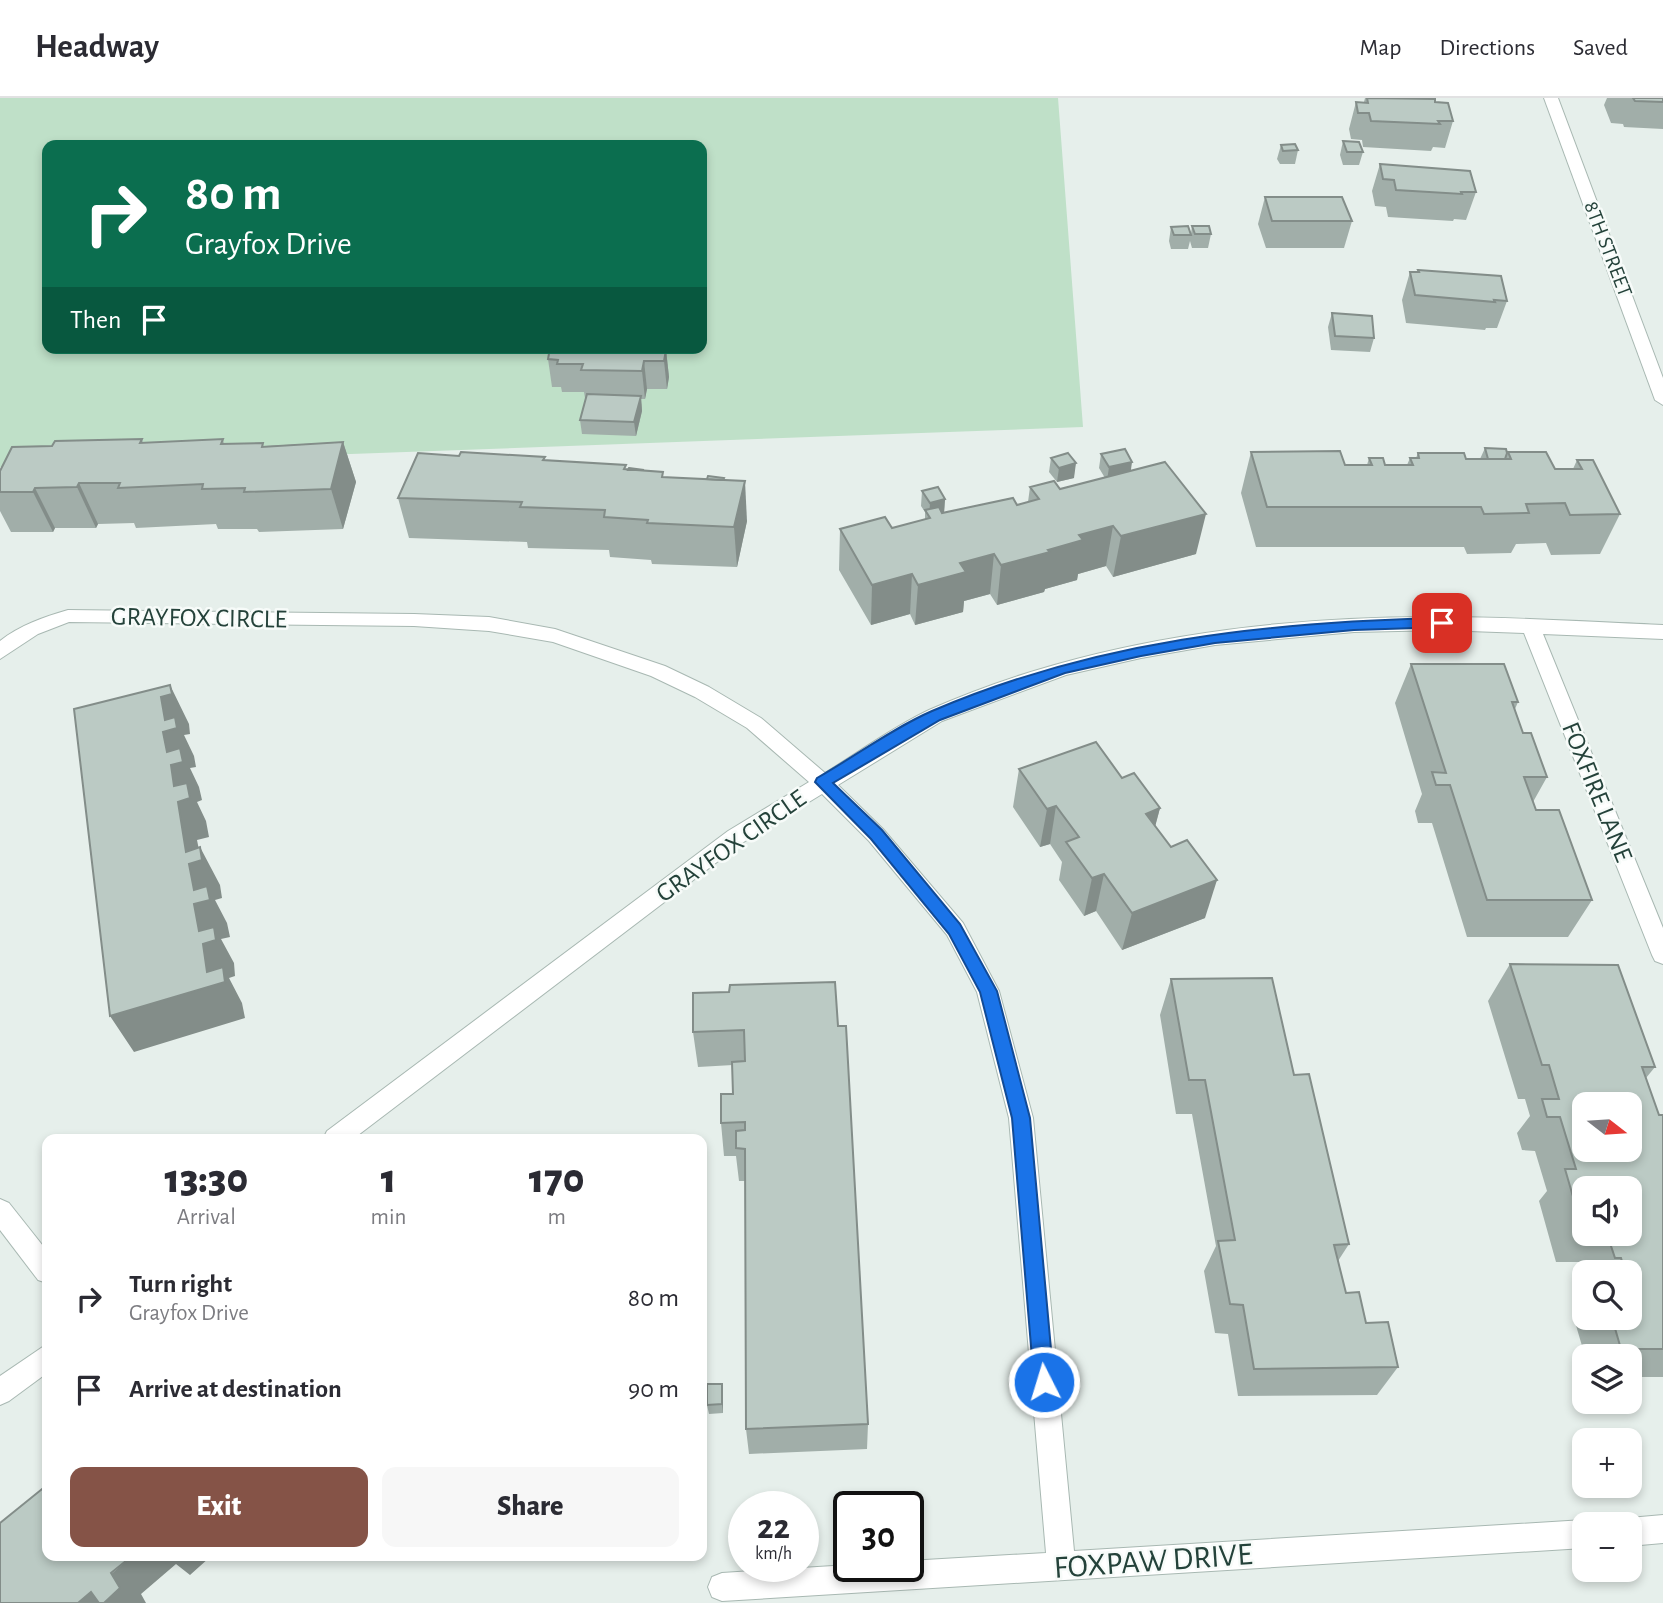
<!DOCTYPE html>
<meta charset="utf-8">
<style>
body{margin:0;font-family:"Alegreya Sans",sans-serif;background:#f7f7f7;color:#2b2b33;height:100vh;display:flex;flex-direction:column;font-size:26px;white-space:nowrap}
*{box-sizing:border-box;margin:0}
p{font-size:23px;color:#7c7c81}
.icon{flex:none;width:38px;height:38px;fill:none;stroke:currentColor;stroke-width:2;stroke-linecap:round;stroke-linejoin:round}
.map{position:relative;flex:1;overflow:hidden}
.sheet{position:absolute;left:42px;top:1036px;width:665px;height:427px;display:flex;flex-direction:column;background:#fff;border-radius:14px;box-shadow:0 4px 10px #0003}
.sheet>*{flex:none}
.hud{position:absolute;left:42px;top:42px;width:665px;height:214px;border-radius:14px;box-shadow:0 4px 10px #0003;background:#0b6e4f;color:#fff;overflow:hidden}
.needle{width:46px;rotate:107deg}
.controls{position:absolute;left:1572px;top:994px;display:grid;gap:14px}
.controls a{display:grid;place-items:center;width:70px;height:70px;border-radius:14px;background:#fff;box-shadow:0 4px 10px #0003;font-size:35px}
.speed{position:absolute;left:728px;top:1393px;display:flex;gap:14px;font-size:35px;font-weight:700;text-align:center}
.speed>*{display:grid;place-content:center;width:91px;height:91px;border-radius:50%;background:#fff;box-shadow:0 4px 10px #0003;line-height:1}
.speed small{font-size:18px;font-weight:400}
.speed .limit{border:4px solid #111;border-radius:10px;background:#fff;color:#111}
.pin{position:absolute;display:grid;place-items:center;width:60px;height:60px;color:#fff;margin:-30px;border-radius:14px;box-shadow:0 4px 10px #0006}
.me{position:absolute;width:77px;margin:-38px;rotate:355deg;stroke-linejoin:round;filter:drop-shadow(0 0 5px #0008)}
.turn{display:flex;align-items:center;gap:24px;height:147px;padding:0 28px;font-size:32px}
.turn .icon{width:91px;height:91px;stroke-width:2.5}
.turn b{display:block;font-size:49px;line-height:60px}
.then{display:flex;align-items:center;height:66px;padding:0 28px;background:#0003;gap:14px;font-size:26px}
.eta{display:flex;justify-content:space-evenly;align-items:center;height:119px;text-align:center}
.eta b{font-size:42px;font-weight:800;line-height:49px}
.button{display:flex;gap:14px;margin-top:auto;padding:14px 28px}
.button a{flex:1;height:80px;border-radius:14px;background:#855347;color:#fff;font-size:28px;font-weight:800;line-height:80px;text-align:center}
.button a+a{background:#f7f7f7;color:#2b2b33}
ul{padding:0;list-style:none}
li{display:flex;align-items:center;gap:21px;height:91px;padding:0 28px}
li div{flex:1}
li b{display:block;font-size:26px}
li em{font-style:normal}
header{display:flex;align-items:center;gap:42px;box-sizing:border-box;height:98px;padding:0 35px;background:#fff;border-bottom:2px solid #e1e1e2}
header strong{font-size:33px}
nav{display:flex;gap:38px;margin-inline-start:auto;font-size:24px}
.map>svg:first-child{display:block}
.green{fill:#bfe0c8;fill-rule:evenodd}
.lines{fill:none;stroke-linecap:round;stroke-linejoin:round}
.minor-casing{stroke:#a8b8b2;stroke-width:2}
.minor{fill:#fff;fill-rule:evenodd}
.wall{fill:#a1aea9;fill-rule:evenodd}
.shaded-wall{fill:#838d89}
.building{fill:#bbcac4;stroke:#838d89;stroke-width:2;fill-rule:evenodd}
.route{fill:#1a73e8;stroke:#114b97;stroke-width:2}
.labels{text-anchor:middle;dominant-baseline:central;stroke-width:5;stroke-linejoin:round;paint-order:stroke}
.far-street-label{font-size:21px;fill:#24423a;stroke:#f7fbf9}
.street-label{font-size:26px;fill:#24423a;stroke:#f7fbf9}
.near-street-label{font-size:32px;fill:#24423a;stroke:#f7fbf9}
</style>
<header>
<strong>Headway</strong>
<nav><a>Map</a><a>Directions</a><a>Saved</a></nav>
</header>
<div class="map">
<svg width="1663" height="1505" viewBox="0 0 1663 1505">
<rect width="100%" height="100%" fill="#e6efeb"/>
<path class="green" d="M0,0h1058l25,329 -1083,40zM47,47h655v203h-655z"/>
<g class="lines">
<defs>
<g id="minor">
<path d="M1544,0h14l105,280v27l-8,-5z"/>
<path d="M68,512l346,4 75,3 66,12 110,37 44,21 52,31 64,55c34,-21 68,-46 104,-63 157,-70 342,-94 512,-93 74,0 148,5 222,8v14l-120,-5 120,294v36l-8,-3 -3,-6 -128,-322 -82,-3 -88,2 -139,13 -74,13 -75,17 -124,46 -104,64 45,44 80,94 36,68 34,127 41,433 510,-31 10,4h-10v24l-862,53 -10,-4 -4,-10 4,-10 10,-4 127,-8 59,1v-5l138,-8 -37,-435 -32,-126 -30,-57 -78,-94 -47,-47 -80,49 -389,296h-30l4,-8 401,-300 81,-49 -62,-54 -52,-31 -44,-21 -98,-34 -64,-11 -75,-5 -345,-4 -31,12 -38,25v-18c20,-16 44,-24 68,-31z"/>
<path d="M0,1101l9,4 38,48v32l-9,-3 -38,-50z"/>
<path d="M47,1246v29l-38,28 -9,4v-29z"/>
<path d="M1663,1417v28l-34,3v-22h-11l1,-2 10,-4z"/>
</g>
</defs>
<use href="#minor" class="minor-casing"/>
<use href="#minor" class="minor"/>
</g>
<g class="wall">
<path d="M1365,0h50l20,4 18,19 -8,27 -12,-1 -2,4 -68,-4 -1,-7 -11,-1 -2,-10 7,-27h8z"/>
<path d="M1607,0h56v31l-39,-2 -1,-3 -12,-1 -7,-18z"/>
<path d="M1343,43l20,11 -4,13h-16l-3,-10z"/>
<path d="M1281,47l17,5 -3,14h-15l-3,-5z"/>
<path d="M1380,66l96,28 -10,28 -12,-1 -1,2 -65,-4 -2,-10 -11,-1 -3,-15z"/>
<path d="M1265,99l87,24 -8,27h-78l-8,-24z"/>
<path d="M1192,128l19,8 -3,14h-16l-2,-7 -2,8h-17l-2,-8 2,-14 20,7z"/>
<path d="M1418,172l89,31 -10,27h-11l-1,2 -79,-7 -4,-23 8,-28h7z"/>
<path d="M1332,215l42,25 -4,14 -39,-2 -3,-23z"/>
<path d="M652,251l14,1 3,27 -2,12h-20l-2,10h-4l1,12 -6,25 -54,-2 -2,-14 6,-22h-1l-1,-6h-22l-1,-5h-9l-4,-28z"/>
<path d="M142,341l1,4 80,-4 1,5 40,2 79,-4 13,40 -13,47 -84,3 -2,-3h-39l-2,-5 -80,4 -2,-5 -36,1 -2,4h-41l-2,4h-42l-11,-21v-40l52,-25z"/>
<path d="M1485,350l22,5 48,16h18l4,-9 43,54 -20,40 -49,1 -5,-12 -30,1 -5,9 -44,1 -3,-7h-208l-15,-54 10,-41 94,13h22l2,-7 16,7h22l3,-7h6l2,-5 48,6h14z"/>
<path d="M1101,356l30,17 65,83 -83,23 -7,-11 -28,8 -1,6 -32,9 -1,3 -47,13 -7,-11 -26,7 -1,11 -48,13 -5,-11 -39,11 -32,-55 1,-41 52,-1 33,-9v-7l-4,-6 1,-15 23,8 -1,14 73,-8 11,-3 2,-15 30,2 45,-11 -6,-10z"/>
<path d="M459,358l86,4 81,10 37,2v5l61,3 23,41 -10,46 -85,-3 -1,-4 -41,-3 -1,-7 -81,-2 -1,-6 -118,-4 -11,-40z"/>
<path d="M1051,360l23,20 -17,4 -8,-10z"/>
<path d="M1411,566l107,38 -3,7 8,24 24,44 -14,25 3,8 56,90 -24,37h-101l-35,-114h-14l-3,-12 7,-17 -27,-91z"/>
<path d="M1019,671l103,9 38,30 -5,18 50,92 -83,32 -26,-39 -12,5 -25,-36 3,-18 -12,-18 -10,3 -27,-40z"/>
<path d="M1510,866l145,103 -9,11 13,37h4v262h-34v-21h-44l-13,-44 12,-12v18h45v-46h-45v8l-5,-18h-23l-17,-61 8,-10 -12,-40 -13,-1 -5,-17 13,-17 -5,-17h-7l-30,-98zM1584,1090l45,46h-45z"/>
<path d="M1171,881l123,96 55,169 -11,17 8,32 20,30 32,44 -21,28 -139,1 -10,-62 -13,-1 -11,-62 12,-25 -24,-132h-16l-16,-99z"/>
<path d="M730,887l138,439 -1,25 -118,5 -3,-25 -1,-248h-6l-3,-25h-12l-3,-33 12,-29v-29l-35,2 -5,-35 36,-40z"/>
<path d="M723,1295v20l-14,1 -2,-9z"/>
</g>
<g class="shaded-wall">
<path d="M666,252l3,27 -2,12 -3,-28z"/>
<path d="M644,263l3,28 -2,10 -3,-28z"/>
<path d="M641,298l1,15 -6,25 -2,-14z"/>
<path d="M343,344l13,40 -13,47 -12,-40z"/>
<path d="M1132,364l-2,15 -23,4 2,-14z"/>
<path d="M1076,365l-2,15 -17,4 2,-14z"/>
<path d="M745,383l2,40 -10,46 -3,-40z"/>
<path d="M79,385l19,41 -2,4 -19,-41z"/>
<path d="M35,390l20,40 -2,4 -20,-40z"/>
<path d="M945,401l-1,14 -15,4 1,-14z"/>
<path d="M1206,416l-10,40 -83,23 8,-41z"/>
<path d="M1113,428l-7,40 -28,8 -1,6 -32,9 -1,3 -47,13 4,-40 47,-15 31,-15z"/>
<path d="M994,456l-4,40 -26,7 -1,11 -48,13 3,-40 42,-22z"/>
<path d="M912,476l-2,40 -39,11 1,-40z"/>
<path d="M170,587l19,39 1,10 -6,1 10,21 2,11 -6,1 9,19 3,13 -5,2 9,19 3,16 -12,3 4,20 -1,-13 20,38 2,13 -7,2 12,23 3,14 -9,2 13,24 1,13 -6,2 13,25 3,15 -111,34 -24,-36 97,-44 -13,-68v-14l-31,-158 2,-12 -4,-23z"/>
<path d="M1056,708l-6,38 -10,3 7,-38z"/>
<path d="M1160,710l-10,38 -4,-32z"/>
<path d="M1104,776l-8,37 -12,5 8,-38z"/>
<path d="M1217,782l-12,38 -83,32 10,-37z"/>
<path d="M722,1286l1,9v20l-1,-9z"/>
<path d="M132,1458h75l2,2 -19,17 -14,-11 -35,30 5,9h-68z"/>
</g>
<g class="building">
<path d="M1367,0l68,1v3l13,1 5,18h-15l2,3 -69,-3 -2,-8h-11l-2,-11 12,1z"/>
<path d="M1633,0h30v4l-28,-1z"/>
<path d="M1343,43l16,1 4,10h-16z"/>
<path d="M1295,46l3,6 -15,1 -2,-6z"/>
<path d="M1380,66l90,7 6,21h-15l1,2 -66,-4 -2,-10 -11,-1z"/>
<path d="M1265,99h77l10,24h-80z"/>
<path d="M1188,128l3,9h-17l-3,-8z"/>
<path d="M1192,128h17l2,8h-16z"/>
<path d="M1418,172l83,6 6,25 -13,-1 1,2 -80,-7 -5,-23h9z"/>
<path d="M1332,215l40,3 2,22 -39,-2z"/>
<path d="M550,250h100l-1,1 17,1 -2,11h-20l-2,10 -61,-1 2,-6h-26l1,-4 -10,-1z"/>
<path d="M587,296l54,2 -7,26 -54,-2z"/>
<path d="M142,341l-2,4 83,-4 -2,5 42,-1 -1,4 81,-5 -12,47 -87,3 1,-4 -43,1 1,-5 -85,4 2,-5h-41l-2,4 -42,1 -2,4h-33v-21l12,-24 40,-1 3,-5z"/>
<path d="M1485,350l21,1 1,4 -2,6h-17z"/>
<path d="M1125,351l7,13 -23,5 -8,-13z"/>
<path d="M1340,353l5,14h27l-3,-7h14l2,7h28l-3,-7h9l-1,-5h46l2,6h45l-3,-7h38l9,17h27l-5,-9h16l27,54 -50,1 -5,-12 -39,1 3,9 -45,1 -3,-7h-214l-16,-55z"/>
<path d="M461,354l84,5 -2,3 83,5 -2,4 39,3 -1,5 83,4 -11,46 -87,-4 1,-3 -44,-3 1,-7 -85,-3 2,-5 -124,-4 20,-45 41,3z"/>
<path d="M1068,355l8,10 -17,5 -8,-10z"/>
<path d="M1165,364l41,52 -85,22 -8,-10 -34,9 4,5 -35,10 2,2 -49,13 -7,-11 -34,9 6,9 -48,13 -6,-11 -40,11 -32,-56 45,-12 7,11 38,-10 -5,-8 14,-3 3,6 71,-15 4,7 22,-6 -9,-12 24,-6 6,8z"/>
<path d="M629,370l15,2h-16z"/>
<path d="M708,378l16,2 -1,2 -16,-1z"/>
<path d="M938,389l7,12 -15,4 -8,-12z"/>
<path d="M1411,566h93l14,38h-6l11,31h8l16,44h-23l12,33h23l33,90h-105l-37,-115h-14l-4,-13 14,1z"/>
<path d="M170,587l2,9 -11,3 4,23 10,-3 2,11 -14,4 4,20 13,-4 3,14 -12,3 3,21 13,-3 3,15 -12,4 8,50 14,-5 2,13 -13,4 5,26 13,-4 3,14 -16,4 5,27 15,-4 2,13 -13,4 4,28 16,-5 2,15 -115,34 -36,-307z"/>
<path d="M1096,644l26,36 12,-5 26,35 -14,6 25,33 16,-7 30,40 -85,33 -28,-39 -12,4 -26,-36 13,-5 -23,-31 -9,3 -28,-40z"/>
<path d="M1510,866l108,1 37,102h-13l17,48h4v234h-42l-9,-31h17v-46h-4l-4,-14h-6l-8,-24h22v-46h-45l-1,43 -18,-62h11l-16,-52h-13l-5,-18h17l-10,-34h-7zM1584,1006h45v46h-45z"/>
<path d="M1272,880l22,97 15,-1 40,170 -15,1 12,48 13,-1 7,31 22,-1 10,45 -144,2 -11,-64 -13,-1 -12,-63 17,-1 -30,-160h-16l-18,-101z"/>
<path d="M835,884l3,44h8l22,398 -122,5 -1,-280 -9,-1v-17l9,-1v-8l-24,1v-29h12l-1,-32 13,-1 -1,-31 -51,2v-39l36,-1 1,-7z"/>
<path d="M707,1286h15v20l-15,1z"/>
<path d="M47,1387v71h85l-21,17 9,15 -16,15h-5l-8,-11 -13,11h-78v-80z"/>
</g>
<path class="route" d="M1442,520l7,5 -2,4 -93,3 -139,13 -74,13 -76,17 -125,47 -107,63 49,47 78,94 37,67 33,127 24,264 -3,7 -7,3 -7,-3 -3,-7 -22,-264 -32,-126 -31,-58 -78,-95 -56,-57 2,-4c37,-21 76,-50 115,-67 163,-70 334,-89 510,-93z"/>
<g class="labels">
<g class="far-street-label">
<text transform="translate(1608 151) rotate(69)">8TH STREET</text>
</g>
<g class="street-label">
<text transform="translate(199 520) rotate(1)">GRAYFOX CIRCLE</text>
<text transform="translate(1597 694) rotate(68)">FOXFIRE LANE</text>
<text transform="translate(731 748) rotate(-35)">GRAYFOX CIRCLE</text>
</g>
<g class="near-street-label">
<text transform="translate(1153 1463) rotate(-4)">FOXPAW DRIVE</text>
</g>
</g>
</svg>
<div class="controls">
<a><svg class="needle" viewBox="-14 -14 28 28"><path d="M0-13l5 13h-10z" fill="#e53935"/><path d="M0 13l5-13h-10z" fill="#7c7c81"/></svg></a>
<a><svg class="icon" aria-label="sound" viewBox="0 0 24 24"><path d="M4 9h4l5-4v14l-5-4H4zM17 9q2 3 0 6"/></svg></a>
<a><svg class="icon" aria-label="search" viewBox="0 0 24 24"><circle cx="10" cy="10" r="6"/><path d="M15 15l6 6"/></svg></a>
<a><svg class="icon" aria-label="layers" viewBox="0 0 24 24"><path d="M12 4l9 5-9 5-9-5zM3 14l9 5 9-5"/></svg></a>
<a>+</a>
<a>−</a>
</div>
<div class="speed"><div>22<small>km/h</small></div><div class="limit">30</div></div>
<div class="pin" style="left:1442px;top:525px;background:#d93025"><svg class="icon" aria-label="arrive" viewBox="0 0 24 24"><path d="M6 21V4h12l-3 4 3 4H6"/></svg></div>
<svg class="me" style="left:1044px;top:1284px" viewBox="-20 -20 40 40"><circle r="17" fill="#1a73e8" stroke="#fff" stroke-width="3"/><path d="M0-11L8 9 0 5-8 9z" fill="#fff"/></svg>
<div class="hud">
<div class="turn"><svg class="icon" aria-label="right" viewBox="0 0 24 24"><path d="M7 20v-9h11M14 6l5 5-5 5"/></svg><div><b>80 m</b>Grayfox Drive</div></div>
<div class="then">Then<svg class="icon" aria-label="arrive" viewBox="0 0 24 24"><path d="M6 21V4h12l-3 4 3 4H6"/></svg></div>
</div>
<section class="sheet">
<div class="eta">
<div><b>13:30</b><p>Arrival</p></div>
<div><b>1</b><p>min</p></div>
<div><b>170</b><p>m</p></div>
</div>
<ul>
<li><svg class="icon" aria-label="right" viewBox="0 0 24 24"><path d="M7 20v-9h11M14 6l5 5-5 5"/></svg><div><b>Turn right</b><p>Grayfox Drive</p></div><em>80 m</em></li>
<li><svg class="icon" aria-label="arrive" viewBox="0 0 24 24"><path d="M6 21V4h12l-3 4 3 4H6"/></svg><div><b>Arrive at destination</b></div><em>90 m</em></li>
</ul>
<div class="button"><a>Exit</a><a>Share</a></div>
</section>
</div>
